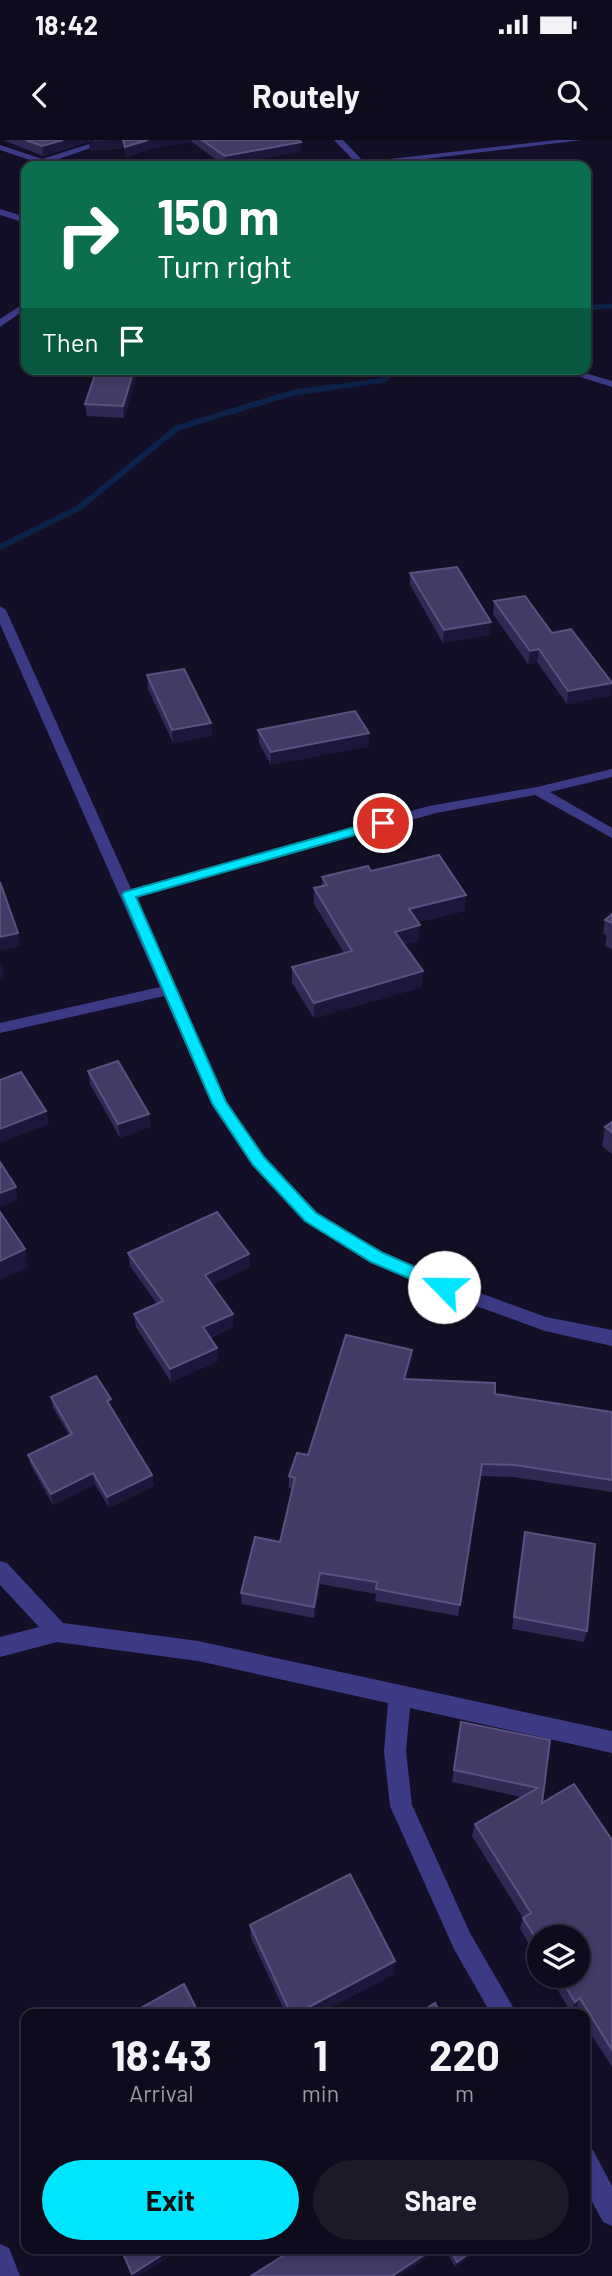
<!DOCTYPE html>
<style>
body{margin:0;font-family:Barlow,sans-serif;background:#1c1929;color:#f1f3f6;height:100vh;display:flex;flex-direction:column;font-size:26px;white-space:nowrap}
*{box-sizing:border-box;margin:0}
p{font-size:23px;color:#9b9ba3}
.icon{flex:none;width:38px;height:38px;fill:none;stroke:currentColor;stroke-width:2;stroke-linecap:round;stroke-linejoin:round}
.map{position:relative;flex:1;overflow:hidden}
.panel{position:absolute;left:21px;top:1869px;width:569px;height:245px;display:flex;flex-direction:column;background:#0e0b1c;border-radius:14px;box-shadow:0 4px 10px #0003,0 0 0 2px #2e2b3b}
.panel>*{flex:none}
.hud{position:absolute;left:21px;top:21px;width:570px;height:214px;border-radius:14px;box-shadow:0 4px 10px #0003,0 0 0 2px #2e2b3b;background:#0b6e4f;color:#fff;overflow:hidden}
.fabs{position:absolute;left:527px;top:1785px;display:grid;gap:14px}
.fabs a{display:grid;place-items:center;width:63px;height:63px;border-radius:50%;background:#0e0b1c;box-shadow:0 4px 10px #0003,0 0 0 2px #2e2b3b;font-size:35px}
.pin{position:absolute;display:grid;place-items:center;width:60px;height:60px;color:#fff;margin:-30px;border:4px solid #fff;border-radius:50%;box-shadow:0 2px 7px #0007}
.me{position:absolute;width:77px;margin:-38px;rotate:293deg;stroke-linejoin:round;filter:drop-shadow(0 0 5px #0008)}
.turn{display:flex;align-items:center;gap:24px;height:147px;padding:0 21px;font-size:32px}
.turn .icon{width:91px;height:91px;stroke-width:2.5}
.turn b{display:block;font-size:49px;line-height:60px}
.then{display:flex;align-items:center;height:66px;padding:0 21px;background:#0003;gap:14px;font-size:26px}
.eta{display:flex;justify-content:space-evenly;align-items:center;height:119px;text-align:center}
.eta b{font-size:42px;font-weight:700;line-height:49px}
.cta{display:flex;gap:14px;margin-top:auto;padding:14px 21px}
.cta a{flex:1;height:80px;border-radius:42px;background:#00e5ff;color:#111;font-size:28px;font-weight:700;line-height:80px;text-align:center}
.cta a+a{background:#1c1929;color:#f1f3f6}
.status{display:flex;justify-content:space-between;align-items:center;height:49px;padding:0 35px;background:#0e0b1c;direction:ltr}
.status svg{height:19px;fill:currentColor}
header{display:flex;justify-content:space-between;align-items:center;height:91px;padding:0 21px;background:#0e0b1c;font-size:32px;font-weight:700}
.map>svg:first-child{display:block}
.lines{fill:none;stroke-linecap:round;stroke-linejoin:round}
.stream-far1{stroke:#0c2248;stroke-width:5}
.stream{stroke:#0c2248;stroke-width:6}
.minor{fill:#3d3a85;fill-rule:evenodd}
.wall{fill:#312854}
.shaded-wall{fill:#1d163a}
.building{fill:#433a66;stroke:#5a527e;stroke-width:2}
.route{fill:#00e5ff;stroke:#0095a6;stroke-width:2}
</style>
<div class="status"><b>18:42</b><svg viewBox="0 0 49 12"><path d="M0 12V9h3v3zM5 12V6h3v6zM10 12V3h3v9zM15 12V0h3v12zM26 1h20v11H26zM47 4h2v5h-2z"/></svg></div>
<header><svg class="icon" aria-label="back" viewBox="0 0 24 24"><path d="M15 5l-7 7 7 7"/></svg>Routely<svg class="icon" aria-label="search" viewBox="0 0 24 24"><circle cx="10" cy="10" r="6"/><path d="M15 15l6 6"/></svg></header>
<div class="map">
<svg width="612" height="2136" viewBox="0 0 612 2136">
<rect width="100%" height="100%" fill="#130f26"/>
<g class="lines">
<g class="stream-far1">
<path d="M586,168l26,-2"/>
<path d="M321,249l64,-9 9,-11"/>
</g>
<path class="stream" d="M0,407l79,-39 98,-80 115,-35 41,-6"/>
<g class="minor">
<path d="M102,0h12l-64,22 5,4h-7l-48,-16v-5l42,14z"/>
<path d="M334,0h9l21,22 193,-22h25l-215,26h-24l13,-3z"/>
<path d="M0,69l26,8v6l-26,-8z"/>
<path d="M26,162v7l-26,18v-8z"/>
<path d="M555,229h17l40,12v6z"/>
<path d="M0,466l6,4 125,279 298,-83 108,-19 75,-18v8l-62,15 62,36v10l-77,-43 -99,18 -301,85 91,203 38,56 53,55 66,41 67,29 96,35 66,13v16l-67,-15 -107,-39 -67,-29 -66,-41 -53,-57 -39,-58 -49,-111 -164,37v-10l160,-36 -160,-363z"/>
<path d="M0,1421l7,2 56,60 135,18 414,90v22l-202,-45 -4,43 6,54 58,128 47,81h-26l-37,-65 -64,-143 -6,-55 4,-48 -190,-42 -141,-19 -57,15v-20l39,-10 -39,-42z"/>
<path d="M584,2006l9,4 19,36v40l-9,-4 -19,-35z"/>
<path d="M0,2104l9,4 11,28h-20z"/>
</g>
</g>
<g class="wall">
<path d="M3,0h91l-51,16z"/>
<path d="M94,0h205l2,2v9l-76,15 -33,-24 -36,5 -30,10 -2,-9 -34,3z"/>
<path d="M97,229h38l1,9 -12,40 -37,-2 -2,-12z"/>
<path d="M410,433l80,61 -47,9 -33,-58z"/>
<path d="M494,461l118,82 -2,13 -43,8 -30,-42 -9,2 -35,-50z"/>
<path d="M147,535l65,61 -39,7 -25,-54z"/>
<path d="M258,590l111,16 -98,19 -12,-22z"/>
<path d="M371,731l95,24 -2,16 -46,11 1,19 -15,3 18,43 -108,31 -22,-35v-16l52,-14 -30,-49v-16l8,-2v-9z"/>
<path d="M612,774v35l-7,-3 2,-10 -4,-3 2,-13z"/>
<path d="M88,931l61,43 1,13 -30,11 -30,-54z"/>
<path d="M612,982v32l-10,-8 3,-19z"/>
<path d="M128,1113l121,1 1,13 -38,18 21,42 -23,11 7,10 1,13 -47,21 -35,-55 -2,-13 23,-10 -27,-38z"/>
<path d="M412,1210l-1,12 -5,17 89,15 117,18v80l-99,-15 -33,-1 -22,140 -83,-15 1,-7 -56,-10 -6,34 -72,-14 -1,-11 39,-51 12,-53 -3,-1v-12l19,-21z"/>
<path d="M51,1257l61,13 40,65 2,11 -45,22 -14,-24 -42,21 -22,-39 -3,-11 41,-20 -16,-27z"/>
<path d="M525,1392l62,99 -3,11 -72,-13z"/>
<path d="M461,1582l89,18 -8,63 70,37v227l-28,-44v-9h-5l-3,-5 -5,3 -22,-36h29l-39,-39v23l-19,-31 3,-11 -51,-82 3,-12 46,-27 -69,-15z"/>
<path d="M250,1785l144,49 -76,40h-32l-35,-76z"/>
<path d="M445,2109h36l-26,18z"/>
</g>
<g class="shaded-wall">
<path d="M63,0h31l-51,16 -1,-10z"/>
<path d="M107,0h16l1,8 -34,3 -1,-9z"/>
<path d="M148,0h44v2l-36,5 -30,10 -1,-10z"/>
<path d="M301,2v9l-76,15v-10z"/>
<path d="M134,229h1l1,9 -12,40 -1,-12z"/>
<path d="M491,482l-1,12 -47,9 1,-13z"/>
<path d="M539,509l-2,13 -9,2 2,-13z"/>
<path d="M612,543l-2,13 -43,8 1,-13z"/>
<path d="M211,583l1,13 -39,7 -1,-13z"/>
<path d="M369,593v13l-98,19v-13z"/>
<path d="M466,755l-2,16 -56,13 1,-15z"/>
<path d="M420,785l-1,16 -25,6 1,-15z"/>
<path d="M18,793l3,13 -21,5v-14z"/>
<path d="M0,825h2l2,13 -4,1z"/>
<path d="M423,831l-1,16 -108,31v-15z"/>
<path d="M46,971l3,13 -49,19v-14z"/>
<path d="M149,974l1,13 -30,11 -2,-14z"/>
<path d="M16,1047l2,13 -18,7v-14z"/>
<path d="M25,1109l3,19 -28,12v-19z"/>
<path d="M249,1114l1,13 -44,21 -1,-13z"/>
<path d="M233,1174v13l-29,13 -1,-13z"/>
<path d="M217,1208l1,13 -47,21 -1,-13z"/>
<path d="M412,1210l-1,12 -8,29 1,-12z"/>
<path d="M111,1259l1,11 -5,-9z"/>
<path d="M93,1333l2,11 -42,21 -2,-11z"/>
<path d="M152,1335l2,11 -45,22 -2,-11z"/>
<path d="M320,1433v11l-6,34v-11z"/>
<path d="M395,1821l-1,13 -76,40h-22z"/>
<path d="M580,1858l-4,11 -5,3 4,-10z"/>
<path d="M171,2109h12l-44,27h-6l-1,-2z"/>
<path d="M433,2109h8l-41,27h-8z"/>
<path d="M475,2109h6l-26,18 2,-5z"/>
</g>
<g class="building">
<path d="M26,0h37l-21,6z"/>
<path d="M123,0h25l-23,7z"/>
<path d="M202,0h97l2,2 -76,14z"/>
<path d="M97,229h37l-11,37 -38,-2z"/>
<path d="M457,427l34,55 -47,8 -34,-57z"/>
<path d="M525,456l27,37 19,-4 41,54 -44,8 -29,-42 -9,2 -36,-50z"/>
<path d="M184,529l27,54 -39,7 -25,-55z"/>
<path d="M355,571l14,22 -98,19 -13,-22z"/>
<path d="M439,715l27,40 -57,14 11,16 -25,7 28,39 -109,32 -22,-36 60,-16 -38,-63 13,-3 -5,-8 46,-11 3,5z"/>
<path d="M0,742l18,51 -18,4z"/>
<path d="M612,774v9l-7,-3z"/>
<path d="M118,921l31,53 -31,10 -30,-53z"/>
<path d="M21,932l25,39 -46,18v-49z"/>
<path d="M612,982v10l-7,-5z"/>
<path d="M0,1022l16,25 -16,6z"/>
<path d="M0,1072l25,37 -25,12z"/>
<path d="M217,1072l32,42 -44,21 28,39 -30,13 14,21 -47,21 -36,-55 29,-13 -35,-48z"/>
<path d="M346,1195l66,15 -8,29 91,4v11l117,18v68l-97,-15 -33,-1 -22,141 -84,-16 1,-7 -57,-9 -6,34 -73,-14 14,-56 25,5 15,-64 -6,-2 8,-23 11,2z"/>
<path d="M96,1236l15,23 -4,2 45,74 -45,22 -14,-24 -42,21 -23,-39 44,-21 -21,-37z"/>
<path d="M525,1392l70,12 -8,87 -73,-14z"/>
<path d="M461,1582l89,18 -8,63 32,-19 38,56v210l-32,-52 -5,4 -16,-26h19v-39h-39v6l-16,-25 8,-5 -56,-89 63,-36 -84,-18z"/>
<path d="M350,1734l45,87 -99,53h-5l-41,-89z"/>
<path d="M184,1844l15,30h-69z"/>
<path d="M435,1863l6,11h-23z"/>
<path d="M121,2109h50l-39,25z"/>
<path d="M294,2109h139l-41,27h-141z"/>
<path d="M450,2109h25l-18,13z"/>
</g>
<path class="route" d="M383,679l6,4 -2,3 -251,71 90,205 38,55 52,56 67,40 67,29 2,5 -2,4 -6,2 -73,-31 -66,-41 -52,-56 -41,-62 -90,-208 2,-3z"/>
</svg>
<div class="fabs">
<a><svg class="icon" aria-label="layers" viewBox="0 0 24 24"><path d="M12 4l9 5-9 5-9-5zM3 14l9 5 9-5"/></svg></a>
</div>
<div class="pin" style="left:383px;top:683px;background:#d93025"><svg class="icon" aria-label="arrive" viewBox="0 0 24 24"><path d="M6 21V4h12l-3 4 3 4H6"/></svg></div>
<svg class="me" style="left:444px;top:1147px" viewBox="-20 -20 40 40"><circle r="19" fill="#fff"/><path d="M0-13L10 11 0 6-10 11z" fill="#00e5ff"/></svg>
<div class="hud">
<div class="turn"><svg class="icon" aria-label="right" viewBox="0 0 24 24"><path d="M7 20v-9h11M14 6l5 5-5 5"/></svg><div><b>150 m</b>Turn right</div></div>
<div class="then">Then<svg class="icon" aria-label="arrive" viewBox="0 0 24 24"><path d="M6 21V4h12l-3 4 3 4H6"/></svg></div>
</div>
<section class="panel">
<div class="eta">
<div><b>18:43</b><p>Arrival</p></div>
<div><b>1</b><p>min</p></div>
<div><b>220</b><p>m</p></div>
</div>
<div class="cta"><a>Exit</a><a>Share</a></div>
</section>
</div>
